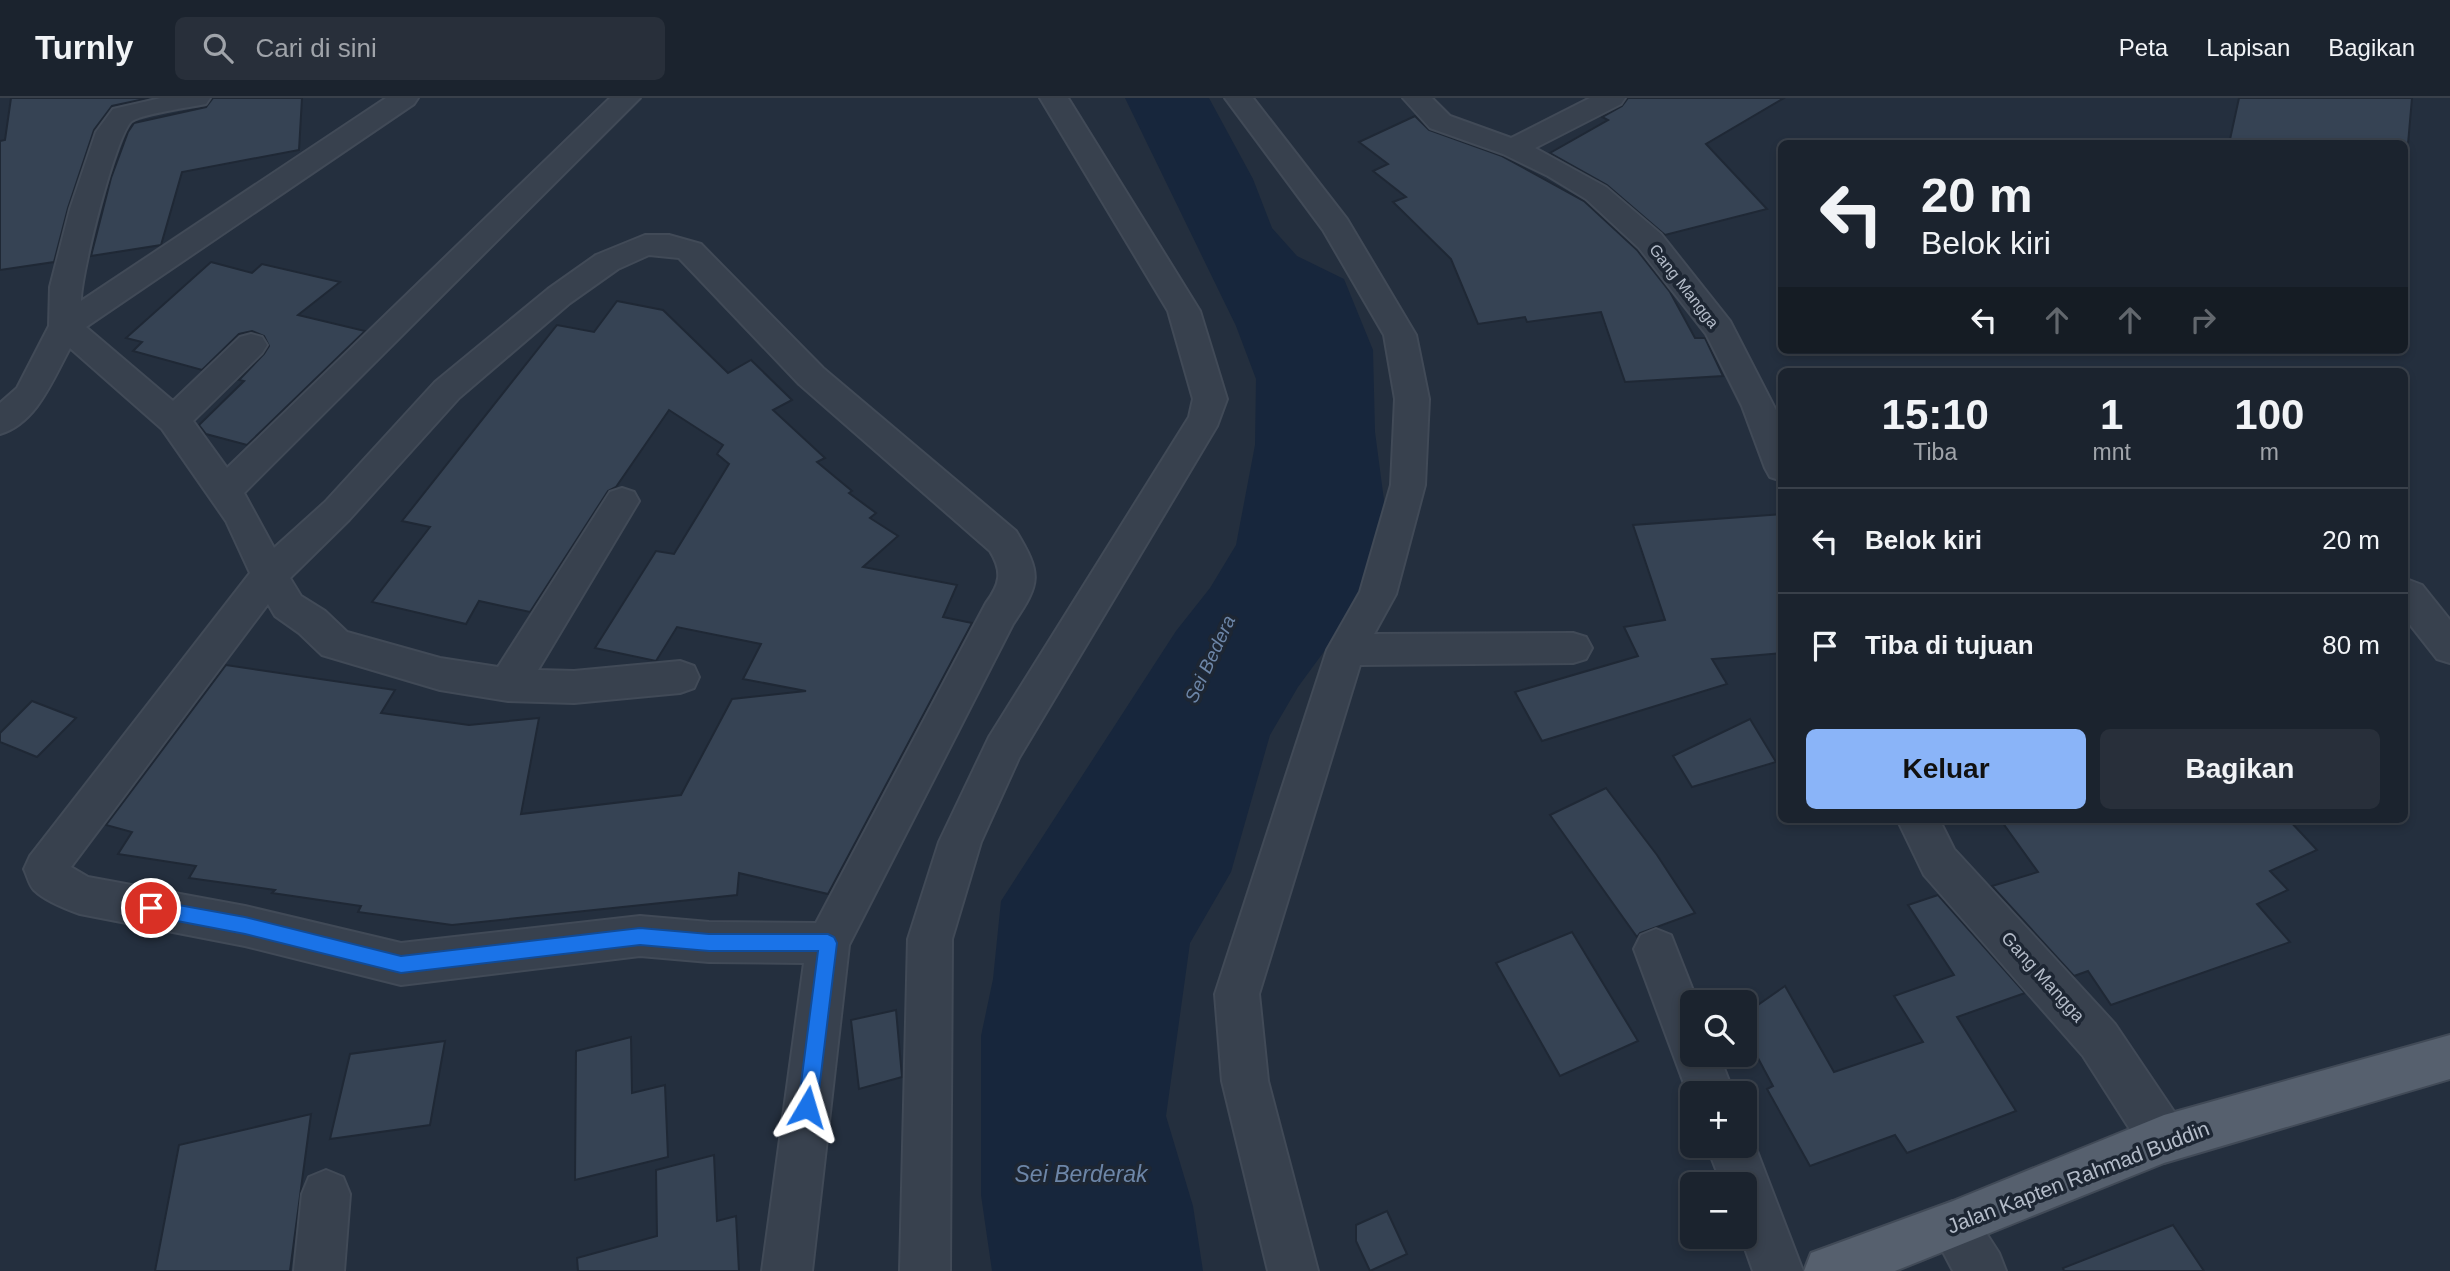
<!DOCTYPE html>
<html lang="id">
<meta charset="utf-8">
<style>
body{margin:0;font-family:Helvetica,sans-serif;background:#282f3a;color:#f1f3f6;height:100vh;display:flex;flex-direction:column;font-size:26px;white-space:nowrap}
*{box-sizing:border-box;margin:0}
p{font-size:23px;color:#a0a4aa}
.icon{flex:none;width:38px;height:38px;fill:none;stroke:currentColor;stroke-width:2;stroke-linecap:round;stroke-linejoin:round}
.map{position:relative;flex:1;overflow:hidden}
.panel{position:absolute;left:1778px;top:270px;width:630px;height:455px;display:flex;flex-direction:column;background:#1b232e;border-radius:10px;box-shadow:0 4px 10px #0003,0 0 0 2px #39404a}
.panel>*{flex:none}
.banner{position:absolute;left:1778px;top:42px;width:630px;height:214px;border-radius:10px;box-shadow:0 4px 10px #0003,0 0 0 2px #39404a;background:#1b232e;color:#f1f3f6;overflow:hidden}
.controls{position:absolute;left:1680px;top:892px;display:grid;gap:14px}
.controls a{display:grid;place-items:center;width:77px;height:77px;border-radius:10px;background:#1b232e;box-shadow:0 4px 10px #0003,0 0 0 2px #39404a;font-size:35px}
.pin{position:absolute;display:grid;place-items:center;width:60px;height:60px;color:#fff;margin:-30px;border:4px solid #fff;border-radius:50%;box-shadow:0 2px 7px #0007}
.me{position:absolute;width:77px;margin:-38px;rotate:7deg;stroke-linejoin:round;filter:drop-shadow(0 0 5px #0008)}
.turn{display:flex;align-items:center;gap:24px;height:147px;padding:0 28px;font-size:32px}
.turn .icon{width:91px;height:91px;stroke-width:2.5}
.turn b{display:block;font-size:49px;line-height:60px}
.lanes{display:flex;align-items:center;height:66px;padding:0 28px;background:#0003;justify-content:center;gap:35px;direction:ltr}
.lanes .off{opacity:.35}
.eta{display:flex;justify-content:space-evenly;align-items:center;height:119px;text-align:center}
.eta b{font-size:42px;font-weight:600;line-height:49px}
.button{display:flex;gap:14px;margin-top:auto;padding:14px 28px}
.button a{flex:1;height:80px;border-radius:10px;background:#8ab4f8;color:#111;font-size:28px;font-weight:600;line-height:80px;text-align:center}
.button a+a{background:#282f3a;color:#f1f3f6}
ul{padding:0;list-style:none}
li{display:flex;align-items:center;gap:21px;height:105px;padding:0 28px;border-top:2px solid #39404a}
li div{flex:1}
li b{display:block;font-size:26px}
li em{font-style:normal}
header{display:flex;align-items:center;gap:42px;box-sizing:border-box;height:98px;padding:0 35px;background:#1b232e;border-bottom:2px solid #39404a}
header strong{font-size:33px}
nav{display:flex;gap:38px;margin-inline-start:auto;font-size:24px}
.search{width:490px;height:63px;background:#282f3a;display:flex;align-items:center;gap:18px;box-sizing:border-box;padding:0 24px;border-radius:10px;color:#a0a4aa;font-size:26px}
.map>svg:first-child{display:block}
.water{fill:#17263c}
.building{fill:#364354;stroke:#1f2835;stroke-width:2}
.lines{fill:none;stroke-linecap:round;stroke-linejoin:round}
.minor-casing{stroke:#414a57;stroke-width:4}
.major-casing{stroke:#414a57;stroke-width:4}
.minor{fill:#38414e;fill-rule:evenodd}
.major{fill:#56606e;fill-rule:evenodd}
.route{fill:#1a73e8;stroke:#114b97;stroke-width:2}
.labels{text-anchor:middle;dominant-baseline:central;stroke-width:7;stroke-linejoin:round;paint-order:stroke}
.far-street-label{font-size:16px;fill:#b4bcc9;stroke:#1d2633}
.street-label{font-size:18px;fill:#b4bcc9;stroke:#1d2633}
.water-label{font-size:19px;font-style:italic;fill:#6d86a8;stroke:#1d2633}
.near-street-label{font-size:21px;fill:#b4bcc9;stroke:#1d2633}
.near-water-label{font-size:23px;font-style:italic;fill:#6d86a8;stroke:#1d2633}
</style>
<header>
<strong>Turnly</strong>
<div class="search"><svg class="icon" aria-label="search" viewBox="0 0 24 24"><circle cx="10" cy="10" r="6"/><path d="M15 15l6 6"/></svg>Cari di sini</div>
<nav><a>Peta</a><a>Lapisan</a><a>Bagikan</a></nav>
</header>
<div class="map">
<svg width="2450" height="1173" viewBox="0 0 2450 1173">
<rect width="100%" height="100%" fill="#242f3e"/>
<path class="water" d="M1125,0h84l44,81 19,49 25,28 47,23 29,71 2,82 14,106 -14,44 -77,105 -28,48 -39,137 -41,71 -24,173 27,90 10,65h-211l-11,-76v-159l12,-57 8,-78 175,-270 34,-43 26,-43 19,-100 1,-66 -20,-53z"/>
<g class="building">
<path d="M11,0h138l-37,8 -18,24 -26,78 -14,54 -54,8v-129l5,-1z"/>
<path d="M213,0h89l-3,52 -117,22 -21,73 -70,11 20,-78 17,-46 6,-9 72,-16z"/>
<path d="M1628,0h156l-78,46 61,65 -102,26 -58,-50 -57,-32 58,-33 -6,-3 20,-11z"/>
<path d="M2239,0h173l-4,46h-179z"/>
<path d="M1415,18l14,14 73,26 82,45 53,49 33,42 25,46h10l18,38 -98,6 -24,-70 -74,10 -2,-5 -47,7 -27,-65 -58,-57 13,-5 -33,-26 15,-7 -29,-22z"/>
<path d="M211,164l41,11 10,-9 78,18 -42,33 67,16 -118,114 -41,-11 -7,-9 45,-44 -5,-1 25,-26 5,-8 -5,-10 -12,-5 -13,3 -37,36 -69,-19 9,-9 -16,-4z"/>
<path d="M617,203l46,9 65,63 23,-13 41,40 -19,10 52,48 -8,4 35,29 -3,2 27,20 -6,5 28,18 -35,31 94,18 -14,32 29,6 -144,271 -89,-21 -2,22 -285,30 -94,-13 3,-6 -89,-13 3,-3 -86,-12 7,-12 -78,-12 14,-22 -26,-7 120,-160 169,25 -14,23 88,12 70,-7 -18,96 160,-19 51,-96 74,-8 -63,-12 18,-35 -84,-17 -21,34 -61,-13 61,-97 18,3 55,-90 -12,-10 6,-9 -54,-35 -53,77 -8,4 -78,121 -51,-11 -13,23 -94,-22 58,-75 -28,-6 155,-196 37,7z"/>
<path d="M1782,416v139l-70,6 15,25 -185,57 -27,-49 123,-36 -14,-29 41,-7 -32,-95z"/>
<path d="M32,603l44,17 -39,39 -37,-15v-9z"/>
<path d="M1750,621l26,43 -84,25 -19,-31z"/>
<path d="M1606,690l51,67 38,58 -55,20 -3,4 -87,-122z"/>
<path d="M2000,721h288l29,31 -47,21 18,19 -31,14 33,38 -179,63 -23,-34 -14,5 -82,-90 46,-14z"/>
<path d="M1938,797l87,98 -68,24 59,94 -109,42 -12,-18 -85,31 -43,-77 6,-3 -28,-52v-20l40,-28 49,86 89,-30 -29,-46 60,-21 -46,-70z"/>
<path d="M1572,834l66,109 -78,35 -64,-113z"/>
<path d="M896,912l6,67 -43,12 -8,-69z"/>
<path d="M631,939l1,56 33,-8 3,72 -93,23 1,-129z"/>
<path d="M445,943l-15,84 -100,14 20,-85z"/>
<path d="M311,1016l-21,157h-135l24,-126z"/>
<path d="M714,1057l3,66 19,-5 3,55h-161l-1,-13 80,-22 -1,-66z"/>
<path d="M1387,1113l20,43 -37,17 -14,-30v-16z"/>
<path d="M2173,1127l31,46h-140l-1,-3z"/>
</g>
<g class="lines">
<defs>
<g id="minor">
<path d="M161,0h49l-4,6c-15,3 -64,10 -74,17 -16,12 -52,156 -51,180l305,-203h32l-4,6 -328,223 87,74 67,-64 11,-3 11,3 5,8 -5,8 -69,68 34,47 383,-370h30l-396,395 30,55 51,-46 110,-120 113,-93 48,-34 49,-20h24l32,9 122,124 193,163c26,43 25,52 -3,93l-164,321 -37,326h-50l42,-308 -95,-1 -69,-6 -239,29 -156,-39 -165,-32c-14,-5 -35,-13 -46,-24 -5,-5 -7,-15 -10,-21l6,-13 220,-283 -24,-52 -64,-92 -92,-81c-17,31 -33,75 -70,86v-31l17,-15 32,-62 1,-39 20,-78 26,-77 17,-23zM649,157l30,3 120,126 191,167c13,21 10,33 -4,52l-170,320 -107,-1 -69,-6 -239,27 -156,-37 -157,-29 -17,-10 197,-263 7,12 24,17 23,22 118,35 68,11 66,2 106,-10 14,-5 5,-11 -5,-11 -14,-5 -106,10 -36,-1 101,-169 -5,-9 -12,-4 -12,4 -112,175 -58,-9 -93,-26 -22,-21 -24,-15 -11,-18 59,-58 110,-122 111,-95 48,-34z"/>
<path d="M1040,0h28l132,213 27,88 -10,27 -198,332 -38,84 -29,97 -2,332h-50l8,-332 31,-97 50,-105 200,-320 4,-18 -25,-88z"/>
<path d="M1225,0h28l94,121 69,116 13,64 -4,86 -29,109 -22,40 199,-1 13,4 6,11 -6,11 -13,4 -213,2 -101,329 9,87 50,190h-50l-46,-190 -7,-87 112,-344 33,-58 31,-107 4,-86 -11,-64 -61,-105z"/>
<path d="M1403,0h29l18,18 61,22 79,-40h35l-4,6 -86,44 71,39 55,47 69,87 52,101v59l-12,-4 -5,-9 -23,-62 -36,-72 -67,-86 -53,-49 -38,-23 -45,-22 -73,-26z"/>
<path d="M2409,482l13,5 28,35v43l-13,-4 -33,-42v-35z"/>
<path d="M1897,721h42l15,30 161,175 66,98 7,17 -7,17 -17,7 -17,-7 -64,-100 -159,-181z"/>
<path d="M1656,831l15,6 27,68h-6v52h27l15,39h-42v11l-58,-156 7,-14z"/>
<path d="M1745,1030l10,18 48,125h-50l-12,-34h4v-52h-23l-15,-39h38z"/>
<path d="M326,1072l17,7 7,17 -6,77h-50l8,-77 7,-17z"/>
<path d="M1953,1103l17,7 29,45 7,18h-53l-24,-46 7,-17z"/>
</g>
<path id="major" d="M2450,937v44l-286,84 -269,108h-91l7,-18 142,-52 211,-86z"/>
</defs>
<use href="#minor" class="minor-casing"/>
<use href="#major" class="major-casing"/>
<use href="#minor" class="minor"/>
<use href="#major" class="major"/>
</g>
<path class="route" d="M151,802l94,17 156,39 239,-28 69,6h119l6,3 3,6 -20,164 -3,7 -7,3 -7,-3 -2,-7 20,-156h-109l-69,-6 -239,28 -156,-39 -94,-18 -7,-2 -2,-6 2,-6z"/>
<g class="labels">
<g class="far-street-label">
<text transform="translate(1684 188) rotate(52)">Gang Mangga</text>
</g>
<g class="street-label">
<text transform="translate(2043 879) rotate(48)">Gang Mangga</text>
</g>
<g class="water-label">
<text transform="translate(1210 561) rotate(-65)">Sei Bedera</text>
</g>
<g class="near-street-label">
<text transform="translate(2078 1079) rotate(-21)">Jalan Kapten Rahmad Buddin</text>
</g>
<g class="near-water-label">
<text x="1081" y="1076">Sei Berderak</text>
</g>
</g>
</svg>
<div class="controls">
<a><svg class="icon" aria-label="search" viewBox="0 0 24 24"><circle cx="10" cy="10" r="6"/><path d="M15 15l6 6"/></svg></a>
<a>+</a>
<a>−</a>
</div>
<div class="pin" style="left:151px;top:810px;background:#d93025"><svg class="icon" aria-label="arrive" viewBox="0 0 24 24"><path d="M6 21V4h12l-3 4 3 4H6"/></svg></div>
<svg class="me" style="left:807px;top:1009px" viewBox="-20 -20 40 40"><path d="M0-17L14 15 0 8-14 15z" fill="#1a73e8" stroke="#fff" stroke-width="4"/></svg>
<div class="banner">
<div class="turn"><svg class="icon" aria-label="left" viewBox="0 0 24 24"><path d="M17 20v-9H6M10 6l-5 5 5 5"/></svg><div><b>20 m</b>Belok kiri</div></div>
<div class="lanes"><svg class="icon" aria-label="left" viewBox="0 0 24 24"><path d="M17 20v-9H6M10 6l-5 5 5 5"/></svg><svg class="icon off" aria-label="ahead" viewBox="0 0 24 24"><path d="M12 20V5M6 11l6-6 6 6"/></svg><svg class="icon off" aria-label="ahead" viewBox="0 0 24 24"><path d="M12 20V5M6 11l6-6 6 6"/></svg><svg class="icon off" aria-label="right" viewBox="0 0 24 24"><path d="M7 20v-9h11M14 6l5 5-5 5"/></svg></div>
</div>
<section class="panel">
<div class="eta">
<div><b>15:10</b><p>Tiba</p></div>
<div><b>1</b><p>mnt</p></div>
<div><b>100</b><p>m</p></div>
</div>
<ul>
<li><svg class="icon" aria-label="left" viewBox="0 0 24 24"><path d="M17 20v-9H6M10 6l-5 5 5 5"/></svg><div><b>Belok kiri</b></div><em>20 m</em></li>
<li><svg class="icon" aria-label="arrive" viewBox="0 0 24 24"><path d="M6 21V4h12l-3 4 3 4H6"/></svg><div><b>Tiba di tujuan</b></div><em>80 m</em></li>
</ul>
<div class="button"><a>Keluar</a><a>Bagikan</a></div>
</section>
</div>
